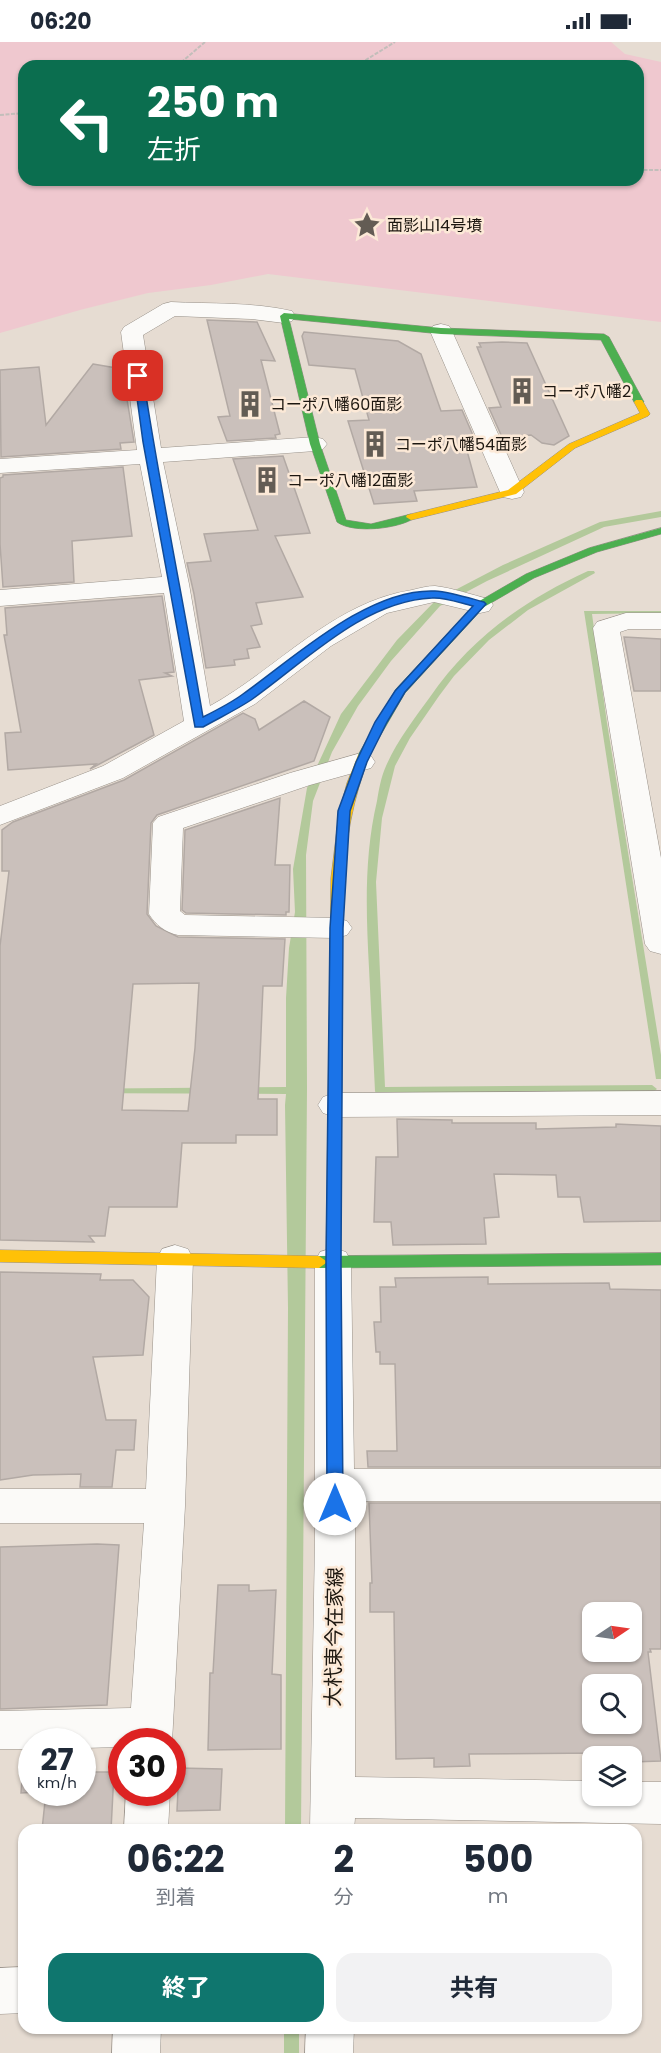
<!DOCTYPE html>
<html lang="ja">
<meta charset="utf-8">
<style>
body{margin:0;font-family:Poppins,"Noto Sans JP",sans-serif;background:#f2f2f3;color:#1f2937;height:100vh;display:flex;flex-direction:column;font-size:22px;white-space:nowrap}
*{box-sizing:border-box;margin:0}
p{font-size:20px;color:#747a83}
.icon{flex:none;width:33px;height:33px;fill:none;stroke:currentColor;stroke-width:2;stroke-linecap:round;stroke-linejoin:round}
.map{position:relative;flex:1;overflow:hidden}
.side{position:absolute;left:18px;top:1782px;width:624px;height:210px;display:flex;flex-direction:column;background:#fff;border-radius:18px;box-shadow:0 2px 4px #0004}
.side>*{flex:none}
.banner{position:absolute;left:18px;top:18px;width:626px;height:126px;border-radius:18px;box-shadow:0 2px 4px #0004;background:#0b6e4f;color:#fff;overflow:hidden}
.needle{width:39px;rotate:77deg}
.buttons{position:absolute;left:582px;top:1560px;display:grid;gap:12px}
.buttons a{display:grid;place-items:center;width:60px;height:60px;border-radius:12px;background:#fff;box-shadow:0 2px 4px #0004;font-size:30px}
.speed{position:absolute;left:18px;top:1686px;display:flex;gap:12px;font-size:30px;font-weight:700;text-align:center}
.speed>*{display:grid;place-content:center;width:78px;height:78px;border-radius:50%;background:#fff;box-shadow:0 2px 4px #0004;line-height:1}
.speed small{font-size:15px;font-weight:400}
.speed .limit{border:9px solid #d22;background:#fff;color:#111}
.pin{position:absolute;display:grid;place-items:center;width:51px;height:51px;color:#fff;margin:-26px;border-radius:12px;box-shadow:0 3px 9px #0006}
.me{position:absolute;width:66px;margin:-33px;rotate:0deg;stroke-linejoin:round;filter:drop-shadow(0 0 4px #0008)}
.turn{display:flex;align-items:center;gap:21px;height:126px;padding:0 30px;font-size:27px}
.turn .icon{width:78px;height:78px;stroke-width:2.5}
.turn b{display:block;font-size:42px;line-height:51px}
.eta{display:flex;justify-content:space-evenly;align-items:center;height:102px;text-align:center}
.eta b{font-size:36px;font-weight:700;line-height:42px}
.cta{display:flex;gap:12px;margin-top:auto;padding:12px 30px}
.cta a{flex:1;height:69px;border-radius:18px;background:#0f766e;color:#fff;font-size:24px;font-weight:700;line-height:69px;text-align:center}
.cta a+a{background:#f2f2f3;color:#1f2937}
.status{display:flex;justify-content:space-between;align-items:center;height:42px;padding:0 30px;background:#fff;direction:ltr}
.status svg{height:16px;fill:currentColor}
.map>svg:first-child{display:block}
.green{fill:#efc8cf;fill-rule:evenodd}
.water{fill:#b3c99b}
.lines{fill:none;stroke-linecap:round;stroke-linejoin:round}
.stream{fill:#b3c99b;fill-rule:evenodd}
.building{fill:#cac0bb;stroke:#b2a9a4;stroke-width:1.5;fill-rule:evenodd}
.street-casing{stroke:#989189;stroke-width:1}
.fast-casing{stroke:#989189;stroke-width:1}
.slow-casing{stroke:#989189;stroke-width:1}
.path{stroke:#c2beba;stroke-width:2;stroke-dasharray:4 1.5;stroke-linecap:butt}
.street{fill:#fbfaf8;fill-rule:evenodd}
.fast{fill:#4caf50;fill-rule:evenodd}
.slow{fill:#ffc107;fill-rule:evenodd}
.route{fill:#1a73e8;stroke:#114b97;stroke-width:1.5}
.labels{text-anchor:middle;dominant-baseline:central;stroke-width:5;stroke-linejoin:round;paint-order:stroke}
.far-poi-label{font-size:16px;fill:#1d1710;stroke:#fce9d7;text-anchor:start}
.street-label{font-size:20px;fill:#1d1710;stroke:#fce9d7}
</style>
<div class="status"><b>06:20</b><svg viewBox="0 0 49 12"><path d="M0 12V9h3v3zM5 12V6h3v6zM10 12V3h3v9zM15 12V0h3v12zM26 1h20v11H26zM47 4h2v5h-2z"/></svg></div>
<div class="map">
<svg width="661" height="2011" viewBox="0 0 661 2011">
<rect width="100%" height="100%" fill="#e6dcd2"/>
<path class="green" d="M0,0h611l14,12 36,8v260l-393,-48 -57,11 -63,8 -68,17 -80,23zM24,24h614v114h-614z"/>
<g class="water">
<path d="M661,469v6l-57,10 -117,54 -47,25 -49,55 -33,45 -26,46 -19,49 -7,54 1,234 -6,741h-16l3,-522 -3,-203 1,-11 -237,-1 1,-4 236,-2v-89l3,-50 6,-36 -2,-43 14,-81 34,-74 56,-74 39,-40 67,-35 97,-43z"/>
<path d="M584,569h77v2l-69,1 15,109 54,332v24h-5z"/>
<rect x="284" y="1986" width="15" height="25"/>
</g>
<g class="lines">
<path class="stream" d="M588,529h6l1,2 -67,37 -39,30 -35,36 -15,20 -29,42 -15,28 -13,52 -6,64 9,205 267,-2 5,4 -5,4 -276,1 -1,-3c-2,-41 -4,-82 -6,-123 -3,-56 -5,-112 8,-167 2,-12 4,-24 9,-35 11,-25 28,-47 44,-69 40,-58 94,-97 158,-126z"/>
</g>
<g class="building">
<path d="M207,278l50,2 18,39 -14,-1 19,74 -5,1 1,3 -49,3 -9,-24 12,-1z"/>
<path d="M304,290l94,9 23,13 20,57 21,-1 13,30h-11l13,47 -63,4 3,10 -43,3 -26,-83 21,-1 -14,-51 -46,-4 -7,-29z"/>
<path d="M502,300l25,1 42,93 -15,9 -12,-2 -11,-8 -29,2 -13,-29 12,-1 -24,-60h4l-2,-4z"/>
<path d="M93,322l29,5 12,73 -14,1 1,6 -120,8 -1,-87 39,-3 7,58z"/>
<path d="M283,414l27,77 -35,3 28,61 -47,6 6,21 -11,2 9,21 -13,2 2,9 -15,2 1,5 -29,3 -12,-74 -7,-31 24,-2 -7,-27 54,-4 -25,-71z"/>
<path d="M123,425l9,69 -60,5 2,41 -71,5 -3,-43v-66l3,-1v-2z"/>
<path d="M162,554l12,76 -9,1 7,3 -33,4 15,55 -64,34 6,-5 -88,6 -3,-37 16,-1 -17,-97h3l-2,-27z"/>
<path d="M624,595l37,2v52h-27z"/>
<path d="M304,659l26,16 -16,44 -157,54 -6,8 -4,91 9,12 22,11 107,2 -3,47h-19l-3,71 -2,42h19v36h-41v8h-54l-5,64h-68l-4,29h-16l5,6 -94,-2v-294l9,-75h-7v-41l11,-8 111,-42 119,-67 12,6 4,11zM199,941l-4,65 -7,63 -66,-1 11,-126z"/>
<path d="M280,756l-5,67h15l-1,47h-3v3l-100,-2 -4,-3 3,-80z"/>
<path d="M397,1077l55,1v3h84v6l80,-2v-3l45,2v95l-77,1 -4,-25h-22l-2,-22 -62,-1 5,43 -15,1 2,26 -93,1 -2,-23h-17l2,-65h22z"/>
<path d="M0,1230l101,2 -1,6h33l16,17 -6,58 -50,2 13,63h30l-2,30h-18l-4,37h-32l1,-13 -48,1 -33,5z"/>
<path d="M488,1235v7l121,-1 1,6 51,1v177h-293l-1,-16h30l-2,-87h-15v-12h-4l-2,-30h7l-1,-35h16l-1,-9z"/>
<path d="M369,1461h292v146h-11l1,3h-3l13,109 -29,1v-6h-32v-3l-131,1 1,12 -36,1v-9l-38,1 -2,-147h-24v-29h2zM592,1570h40v40h-40zM592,1642h40v40h-40z"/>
<path d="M97,1502l22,1 -12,160 -107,4v-162z"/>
<path d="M218,1543h31v6l27,-1 -4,84 9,1v74l-73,1 2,-77h3z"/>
<path d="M82,1708h9l-1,22h24l-3,58h-69l4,-38h36z"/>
<path d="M24,1709h8v41h7l-18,1z"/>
<path d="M179,1726l43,1 -2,41 -43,1z"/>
</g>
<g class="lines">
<defs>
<g id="street">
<path d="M171,260c40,2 82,0 121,9l3,5 -3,5 -8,2 -33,-4 -76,-3 -32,19 18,113 154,-11 8,2 4,5 -4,5 -8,2 -152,11 26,122 21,122c67,-37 123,-104 202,-116 8,-2 16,-4 23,-4 18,2 37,9 54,13l4,6 -4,6 -9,2 -46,-11 -47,11 -56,33 -76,58 -132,74 -123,47v-19l103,-40 81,-45 -20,-128 -164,13v-16l162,-13 -22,-113 -140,9v-14l137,-9 -16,-118 3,-5 39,-23z"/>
<path d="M441,282l8,2 3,5 72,161 -3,5 -9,2 -9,-2 -3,-5 -70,-161 3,-5z"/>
<path d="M626,571h35v16h-32l-9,3 41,226v96l-11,-3 -5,-7 -52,-316 4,-6z"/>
<path d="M361,711l10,3 4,6 -4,6 -61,17 -127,43 -3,83 5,4 151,3 11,3 5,7 -5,7 -11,3 -158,-3c-13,-3 -22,-10 -29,-21l4,-91 5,-6 132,-44z"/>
<path d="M661,1049v24l-326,2 -12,-4 -5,-8 5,-8 12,-4z"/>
<path d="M175,1203l13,4 5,10 -8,247 -13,236h-50v5l-40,1v-6h-50v7h-32v-38l131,-3 13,-185h-144v-34h146l11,-230 5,-10z"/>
<path d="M333,1206l13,4 5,10 3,207h307v32h-306v276l237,4v15h40v-14h29v42l-306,-6 -1,12h-44l5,-290v-278l5,-10z"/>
<path d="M126,1750h44l-2,38h-44z"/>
<path d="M24,1925v46l-24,1v-46z"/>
<path d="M113,1986h48l-1,25h-48z"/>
<path d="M306,1986h48l-1,25h-48z"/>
</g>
<g id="fast">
<path d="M284,271l157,15 163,6 5,3 35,65 -5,3 -5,-3 -33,-62 -160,-6 -152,-15 31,125 26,76 25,4 40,-10 5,3c-16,12 -63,17 -79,5l-27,-78 -30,-128z"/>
<path d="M661,486v6l-64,18 -63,26 -50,29 -79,86 -37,64h-8l-2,-2 38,-66 80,-86 50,-29 63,-26z"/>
<path d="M661,1211v12l-342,3 -5,-2 -2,-4 2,-4 5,-2z"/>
</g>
<g id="slow">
<path d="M636,358h6l8,14 -2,2 -73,32 -59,46 -105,26 -5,-3 1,-2 101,-25 61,-46 71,-31 -6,-11z"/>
<path d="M364,709l6,4c-35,86 -29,179 -28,270 0,79 -1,158 -2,237l-2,4 -5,2 -7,-5 -7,5 -319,-6v-12l319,6 7,5 5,-383 8,-65 8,-30 11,-28z"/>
</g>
</defs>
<use href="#street" class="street-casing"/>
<use href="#fast" class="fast-casing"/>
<use href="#slow" class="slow-casing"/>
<g class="path">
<path d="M177,24l28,-24"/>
<path d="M356,24l39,-24"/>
<path d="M0,73l24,-2"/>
<path d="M638,128h23"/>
<path d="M298,138l18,4 28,-4"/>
</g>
<use href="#street" class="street"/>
<use href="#fast" class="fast"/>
<use href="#slow" class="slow"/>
</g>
<path class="route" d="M138,331l5,3c17,114 41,227 60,341 14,-7 28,-14 40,-23 51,-36 125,-106 192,-103 15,1 34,7 49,11l2,2 -81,88 -18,30 -20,40 -17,49 -7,117 -2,334 2,242 -2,5 -6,2 -6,-2 -2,-5 -1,-242 4,-334 8,-117 18,-49 19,-40 20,-31 78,-85c-13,-3 -28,-9 -41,-8 -69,3 -127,64 -181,102 -15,10 -32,18 -48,27h-8l-52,-285 -9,-66z"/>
<defs>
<symbol id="sight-bare" viewBox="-9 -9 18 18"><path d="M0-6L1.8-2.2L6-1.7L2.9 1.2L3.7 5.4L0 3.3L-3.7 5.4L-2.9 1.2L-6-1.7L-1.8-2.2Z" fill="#635c54" stroke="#fce9d7" stroke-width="2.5" paint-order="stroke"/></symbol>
<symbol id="building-bare" viewBox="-9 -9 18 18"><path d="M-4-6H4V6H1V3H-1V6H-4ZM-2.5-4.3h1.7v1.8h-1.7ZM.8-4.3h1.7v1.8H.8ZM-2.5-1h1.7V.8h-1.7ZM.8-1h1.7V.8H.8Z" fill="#635c54" stroke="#fce9d7" stroke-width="2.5" paint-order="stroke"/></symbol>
</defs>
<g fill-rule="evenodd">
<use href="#sight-bare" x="348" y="164" width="38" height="38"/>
<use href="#building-bare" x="503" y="330" width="38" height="38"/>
<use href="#building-bare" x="231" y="343" width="38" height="38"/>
<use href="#building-bare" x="356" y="383" width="38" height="38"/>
<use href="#building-bare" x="248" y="419" width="38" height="38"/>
</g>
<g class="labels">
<g class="far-poi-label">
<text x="387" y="183">面影山14号墳</text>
<text x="542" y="349">コーポ八幡2</text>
<text x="270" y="362">コーポ八幡60面影</text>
<text x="395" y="402">コーポ八幡54面影</text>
<text x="287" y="438">コーポ八幡12面影</text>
</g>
<g class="street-label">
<text transform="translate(334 1595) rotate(-89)">大杙東今在家線</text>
</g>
</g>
</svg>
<div class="buttons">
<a><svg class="needle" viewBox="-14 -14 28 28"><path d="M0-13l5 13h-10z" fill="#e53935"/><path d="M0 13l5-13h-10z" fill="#747a83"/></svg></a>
<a><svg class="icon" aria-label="search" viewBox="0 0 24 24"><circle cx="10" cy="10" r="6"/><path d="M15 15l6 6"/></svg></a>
<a><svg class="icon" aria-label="layers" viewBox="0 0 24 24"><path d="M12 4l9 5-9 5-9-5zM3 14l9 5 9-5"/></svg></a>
</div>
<div class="speed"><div>27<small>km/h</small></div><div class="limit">30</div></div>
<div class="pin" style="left:138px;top:334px;background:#d93025"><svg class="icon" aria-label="arrive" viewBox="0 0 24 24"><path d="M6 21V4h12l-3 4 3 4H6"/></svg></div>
<svg class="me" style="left:335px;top:1462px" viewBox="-20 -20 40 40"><circle r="19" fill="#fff"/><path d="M0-13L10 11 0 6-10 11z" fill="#1a73e8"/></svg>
<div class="banner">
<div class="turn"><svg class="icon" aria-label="left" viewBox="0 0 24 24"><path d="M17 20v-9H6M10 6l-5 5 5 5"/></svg><div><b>250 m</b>左折</div></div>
</div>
<section class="side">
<div class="eta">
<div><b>06:22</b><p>到着</p></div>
<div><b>2</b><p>分</p></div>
<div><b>500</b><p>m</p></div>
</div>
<div class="cta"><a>終了</a><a>共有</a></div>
</section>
</div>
